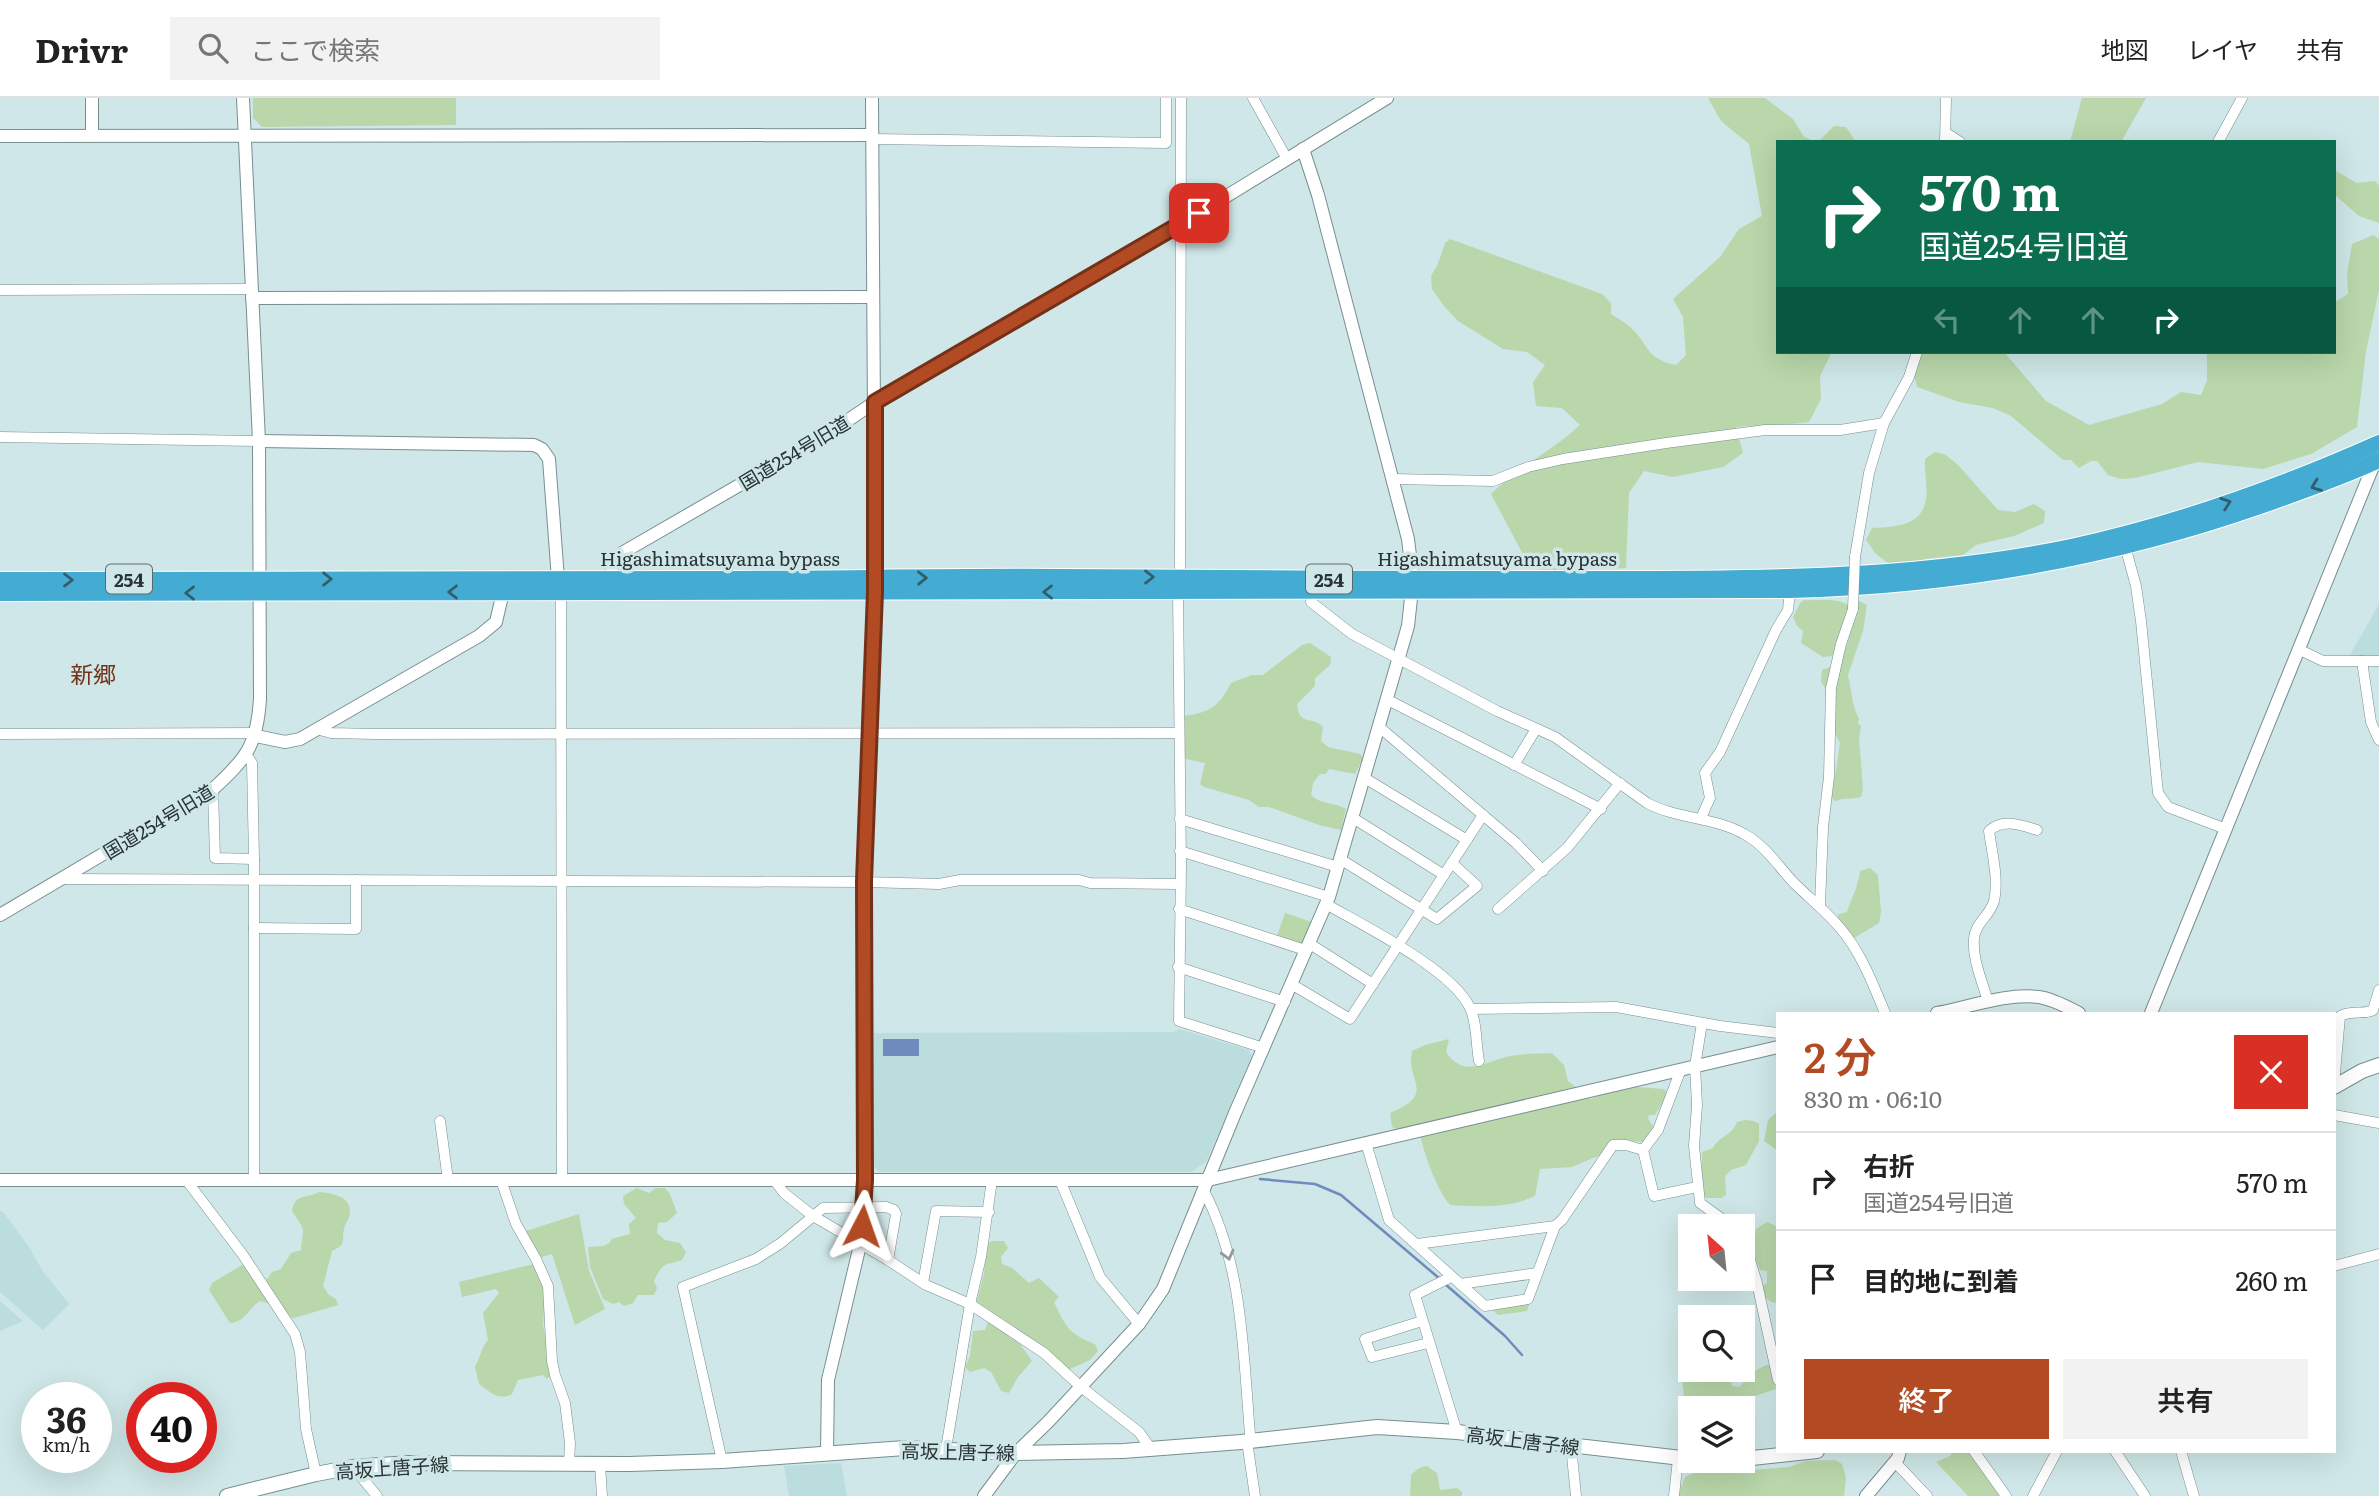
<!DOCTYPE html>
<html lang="ja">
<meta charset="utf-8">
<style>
body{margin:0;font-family:Literata,"Noto Sans JP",serif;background:#f2f2f2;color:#222;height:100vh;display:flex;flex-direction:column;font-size:26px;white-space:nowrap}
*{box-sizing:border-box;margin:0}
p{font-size:23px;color:#767676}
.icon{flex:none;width:38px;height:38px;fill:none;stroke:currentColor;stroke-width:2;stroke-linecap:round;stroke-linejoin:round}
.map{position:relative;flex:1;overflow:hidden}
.side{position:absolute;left:1776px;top:914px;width:560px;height:441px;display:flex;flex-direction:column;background:#fff;border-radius:0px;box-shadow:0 7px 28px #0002}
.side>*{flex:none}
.top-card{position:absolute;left:1776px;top:42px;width:560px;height:214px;border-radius:0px;box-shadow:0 7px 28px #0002;background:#0b6e4f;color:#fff;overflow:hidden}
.needle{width:46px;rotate:333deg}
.buttons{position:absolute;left:1678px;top:1116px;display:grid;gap:14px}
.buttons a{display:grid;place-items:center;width:77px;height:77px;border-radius:0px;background:#fff;box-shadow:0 7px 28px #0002;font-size:35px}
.speed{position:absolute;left:21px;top:1284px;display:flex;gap:14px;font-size:35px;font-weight:700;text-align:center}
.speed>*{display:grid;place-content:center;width:91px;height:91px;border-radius:50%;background:#fff;box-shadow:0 7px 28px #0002;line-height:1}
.speed small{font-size:18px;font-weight:400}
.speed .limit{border:10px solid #d22;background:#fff;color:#111}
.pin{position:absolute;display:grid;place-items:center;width:60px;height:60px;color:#fff;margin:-30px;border-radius:14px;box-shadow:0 4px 10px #0006}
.me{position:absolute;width:77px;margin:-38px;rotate:4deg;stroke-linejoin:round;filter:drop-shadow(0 0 5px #0008)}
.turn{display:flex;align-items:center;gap:24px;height:147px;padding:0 28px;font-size:32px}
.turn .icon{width:91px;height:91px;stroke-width:2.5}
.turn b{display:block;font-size:49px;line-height:60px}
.lanes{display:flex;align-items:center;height:66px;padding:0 28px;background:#0003;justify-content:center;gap:35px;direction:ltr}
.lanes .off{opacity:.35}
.round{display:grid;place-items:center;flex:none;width:74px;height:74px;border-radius:0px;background:#f2f2f2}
.summary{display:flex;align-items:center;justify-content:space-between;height:119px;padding:0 28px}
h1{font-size:42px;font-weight:600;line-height:52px;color:#b24b24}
.primary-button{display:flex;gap:14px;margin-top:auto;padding:14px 28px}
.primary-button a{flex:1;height:80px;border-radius:0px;background:#b24b24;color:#fff;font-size:28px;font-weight:600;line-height:80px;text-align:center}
.primary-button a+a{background:#f2f2f2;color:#222}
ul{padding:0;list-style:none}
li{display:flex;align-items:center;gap:21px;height:98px;padding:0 28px;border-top:2px solid #e0e0e0}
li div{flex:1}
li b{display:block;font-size:26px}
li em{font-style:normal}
header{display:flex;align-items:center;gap:42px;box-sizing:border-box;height:98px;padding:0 35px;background:#fff;border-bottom:2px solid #e0e0e0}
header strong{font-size:33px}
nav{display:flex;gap:38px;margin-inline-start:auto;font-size:24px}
.search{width:490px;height:63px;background:#f2f2f2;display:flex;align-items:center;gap:18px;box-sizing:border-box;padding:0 24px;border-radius:0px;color:#767676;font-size:26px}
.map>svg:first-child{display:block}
.built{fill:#bcddde}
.green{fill:#b9d7aa}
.water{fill:#6f8bbd}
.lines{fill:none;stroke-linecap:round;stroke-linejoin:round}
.stream{stroke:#6f8bbd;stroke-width:2.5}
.minor-casing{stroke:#788e8f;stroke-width:11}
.tertiary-casing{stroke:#788e8f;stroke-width:14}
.secondary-casing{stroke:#788e8f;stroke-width:16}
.trunk-casing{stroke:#fff;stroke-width:18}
.minor{stroke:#fff;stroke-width:10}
.tertiary{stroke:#fff;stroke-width:12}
.secondary{stroke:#fff;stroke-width:14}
.trunk{stroke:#44acd2;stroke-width:16}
.minor-bridge-casing{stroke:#788e8f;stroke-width:11;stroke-linecap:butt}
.minor-bridge{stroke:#fff;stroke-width:10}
.oneway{stroke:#335d6b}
.oneway2{stroke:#94999a}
.route-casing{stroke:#743117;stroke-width:18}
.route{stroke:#b24b24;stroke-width:12}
.labels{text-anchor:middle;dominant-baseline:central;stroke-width:7;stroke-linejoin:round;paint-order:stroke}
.shield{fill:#cfe7e8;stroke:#5c696a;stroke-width:2}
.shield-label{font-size:18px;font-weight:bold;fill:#2a3334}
.street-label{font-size:19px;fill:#2a3334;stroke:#cfe7e8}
.quarter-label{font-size:23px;fill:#733119;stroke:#cfe7e8}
</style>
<header>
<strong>Drivr</strong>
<div class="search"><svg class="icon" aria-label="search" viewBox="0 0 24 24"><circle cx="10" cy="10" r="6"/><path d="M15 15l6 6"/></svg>ここで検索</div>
<nav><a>地図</a><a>レイヤ</a><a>共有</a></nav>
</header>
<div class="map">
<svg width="2379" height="1398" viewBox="0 0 2379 1398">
<rect width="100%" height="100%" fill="#cfe7e8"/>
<g class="built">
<path d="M2379,506v52l-30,1z"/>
<path d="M1179,931l70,21 3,6 -46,106 -15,10h-311l-6,-6v-133l300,-1z"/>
<path d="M0,1113l4,2 25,34 13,23 27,34 -26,26 -43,-38z"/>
<path d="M0,1203l23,20 -23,10z"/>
<path d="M841,1365l6,33h-58l-5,-30z"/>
</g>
<g class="green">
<path d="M253,0h203v27l-194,2 -9,-9z"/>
<path d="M1708,0h57l28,21 11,18 13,5h-39v210h54l-12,24 1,23 -12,23c-24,4 -48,2 -73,5l7,26 -20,14 -50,10 -29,-6 -15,22 -3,75 -21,1 -19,-5 -9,6h-36l-16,-12 -34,-64c26,-26 61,-43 89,-69l-18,-17 -26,-2 -3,-24 12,-17 -18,-13 -24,-3 -45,-28 -14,-15 -12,-17 -1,-13 6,-10 8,-23 5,-4 152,55 9,9v11c6,4 14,8 19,13 21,19 14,31 46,38l10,-10 -3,-38 -10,-18 47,-42 19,-28 23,-13 -13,-72 -28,-23z"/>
<path d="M2082,0h64l-25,44h-51z"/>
<path d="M1834,28l12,1 10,15h-38z"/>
<path d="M2334,72l23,13 18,-2 4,5v37l-20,-7 -24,-21z"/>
<path d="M2373,137l6,4v51l-13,61 -9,76 -46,27 -48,15 -65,-7 -63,16 -14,1 -13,-4 -11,-14h-6l-12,7 -8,-8h-8l-52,-44 -18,-8 -34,-6 -42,-15 -3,-12 7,-23h83l42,49 43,24 73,-21 19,-12 20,3 6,-15v-28h127l1,-50 13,-8 -1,-20 5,-30z"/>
<path d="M1935,354l11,3 12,10 40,45 17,2 19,-8 11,7 -1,12 -30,13 -38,9 -13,10 -38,4 -12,8 -19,1 -19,-15 -9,-13 6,-12c19,-1 47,-1 53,-24 4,-13 -1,-31 0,-45z"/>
<path d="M1804,502c15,1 33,-3 46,6l-18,50 -9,1 -22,-14 2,-12 -6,-5 -4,-9 7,-14z"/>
<path d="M1859,503l8,4 -4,26 -15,44c4,16 3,28 11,44l-1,4 3,3 -2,12 4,51 -2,8c-9,3 -18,0 -24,4l-4,-1 -3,-8c5,-6 8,-37 10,-49l-6,-12 -2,-33 -11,-16 1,-12 18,-7c10,-20 12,-41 19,-62z"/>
<path d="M1310,545l21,14 -1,8 -15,13v8l-18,18c2,23 15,11 26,23l-2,14 7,6 32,7 3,4 -8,16 -26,-5 -3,5h-6l-7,9 -2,12c10,10 24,7 35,14l-5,21 -22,-5 -50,-18h-10l-10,-7 -45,-13 -4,-3 5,-21 -19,-4 -3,-4 -1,-36 2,-3c26,-4 34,-8 47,-33l21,-8h11l39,-30z"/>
<path d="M1870,770l8,7 3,37 -2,11 -25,15 -17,-18 2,-6 8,-2c5,-15 11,-25 13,-41z"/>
<path d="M1285,815l27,9 -10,22 -25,-8z"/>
<path d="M1449,941l-3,13c20,30 44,5 72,3 11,-2 22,-1 34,-2l12,12 4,16 23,18 14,-6 32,-6 27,2 4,5 -13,21h-6l-1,4 7,10 -12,13 -26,-3 -7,3 -10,13 -28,12 -32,2 -5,27c-25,12 -57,11 -85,9 -15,-18 -28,-56 -32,-81l-18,6 -8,-3 -2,-14c48,-20 15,-31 22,-62l13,-6z"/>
<path d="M1776,977h2v76l-14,-10 4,-21 8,-7z"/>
<path d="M1745,1022l9,1 5,3v17l-13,24 -15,5 -6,6 1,19 -5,3h-15l-4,-5v-41l11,-4c6,-12 19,-12 24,-26z"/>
<path d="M637,1090l12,5 7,-5h9l5,6 7,19 -10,9 -9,1 -1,10 8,7 15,3 6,9 -4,8c-19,6 -19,2 -28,21l3,7 -3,7h-16l-5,8 -9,3 -5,-4 -6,2 -10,-5 -13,-32 -2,-20 15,-1 7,-3 1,-4 19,-5 -1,-10 7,-6 -12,-14 -1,-8z"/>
<path d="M319,1094c12,1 32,4 31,20 0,6 -5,11 -6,17 -3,13 4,14 -12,22l-9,35 6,9 7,4 2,6 -44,13c-13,-2 -20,-15 -34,-17 -13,8 -13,20 -30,22l-21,-33 3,-7 30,-18 23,17 7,-10 9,-3 10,-16 10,-3c2,-26 6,-16 -9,-39 3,-18 14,-12 27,-19z"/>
<path d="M579,1116l10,57 16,38 -30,16 -23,-71 -14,4 -15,-26z"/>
<path d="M1767,1124l11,5v76l-7,-1 -6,-5 -2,-11 4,-3v-12l-7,-1 -10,-24 4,-5 2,-12z"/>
<path d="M994,1143h10l4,7 -7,9 1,7 10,4 17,15 10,-5 20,19 -5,5c11,24 16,33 41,42l3,7 -8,9 -22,10 -48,-40 -5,-2 -8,8 13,8 12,17 -14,16 -9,16 -8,-2 -10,-19 -7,-4 -14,4 -5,-5 5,-11 3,-25 12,-1 6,-16 -15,-10 8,-30 3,-31z"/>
<path d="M534,1166l12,21 -3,39 9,51 -5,4 -4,-4 -25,5 -6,14c-14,7 -22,-2 -33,-10l-4,-17c5,-9 6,-19 13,-27l-5,-27 16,-20 -3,-4 -34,8 -3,-15z"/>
<path d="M1530,1204l-3,9 -29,4 -9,-8z"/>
<path d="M1690,1267v5h39l3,16 7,1 6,-6 3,-6 18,-10h5l5,24 -21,7 -15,13h-50v6l-4,-3 -4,-31 3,-14z"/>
<path d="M1954,1353h15l33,45h-34l-32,-34 14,-6z"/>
<path d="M1835,1362l7,4 4,13 -2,19h-166l7,-19 14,-7h51l39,-3 17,-6z"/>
<path d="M1427,1368l10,7 3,17 17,-2 5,4v4h-52l1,-21 8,-7z"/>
</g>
<rect class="water" x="883" y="941" width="36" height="17"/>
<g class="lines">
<g class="stream">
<path d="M1260,1081l55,5 26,11 99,84"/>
<path d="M1445,1186l60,52 17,19"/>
</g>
<defs>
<g id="minor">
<path d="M1253,0l34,61"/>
<path d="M1946,35l14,9"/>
<path d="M873,41l293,4v-45"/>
<path d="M1945,44l1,-44"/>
<path d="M2218,44l24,-44"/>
<path d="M0,192l251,-1"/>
<path d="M0,339l259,4"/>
<path d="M1392,381l101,2 35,-14 35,-8 103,-16 99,-13h75l44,-7"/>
<path d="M2125,448l11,40 5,35 17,172 10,14 58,22"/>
<path d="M1855,459l14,-84 15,-50 25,-46 8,-25"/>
<path d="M1180,480l1,-480"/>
<path d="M561,493l1,590"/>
<path d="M1312,493l-1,11 41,32 145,77 58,26 92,66c30,16 67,14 97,31 21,11 34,32 50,49 15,15 32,28 46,45 21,24 33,56 45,85"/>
<path d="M1178,494l3,275 -2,154 85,27"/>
<path d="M2298,551l25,12h56"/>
<path d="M2362,563l9,61 8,18"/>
<path d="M1386,601l215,110"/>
<path d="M1378,628l138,117 27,28"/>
<path d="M316,631l15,4 44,1 803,-1"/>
<path d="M0,636l256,-1"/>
<path d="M246,656l6,9 2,96v322"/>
<path d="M1514,667l22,-36"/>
<path d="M1363,679l104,63"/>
<path d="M213,691l2,69 39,1"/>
<path d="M1353,720l91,57"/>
<path d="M1701,720l9,-20 -5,-25 15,-21 56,-122 12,-20 2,-20"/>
<path d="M1180,721l158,48"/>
<path d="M1180,753l149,46"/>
<path d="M1340,761l97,60 40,-33 -25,-23"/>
<path d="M62,781l802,3 75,2 21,-4h119l11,3 90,1"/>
<path d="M1326,806c38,22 127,66 144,104 7,14 6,37 9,53"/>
<path d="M1820,807l3,-78 6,-50 2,-89 10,-44 12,-35"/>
<path d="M1179,811l126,41"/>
<path d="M1498,811l69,-61 53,-65"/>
<path d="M254,830l102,1v-49"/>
<path d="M1310,846l63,40"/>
<path d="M1178,869l107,35"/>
<path d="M1293,887l57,34 133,-204"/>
<path d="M1988,904c-5,-19 -16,-43 -14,-63 1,-16 16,-23 20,-38 5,-21 -2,-48 -5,-70 14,-13 32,-6 48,-1"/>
<path d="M1471,911l145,-2 104,19 58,7"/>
<path d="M1702,925l-7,43 2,39 -3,41 6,57 33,24"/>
<path d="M1681,971l-23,61 -15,20 11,46 43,-9"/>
<path d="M2334,986l6,-68c13,-6 25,-1 33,-6l6,-20"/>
<path d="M2334,1017l45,8"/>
<path d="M440,1023l8,59"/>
<path d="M1366,1045l23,77 96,86 43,-7 27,-73 -138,18"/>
<path d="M501,1082l15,44 20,35 12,27 4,75 3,14 10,28 5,40 -1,21"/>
<path d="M774,1082l10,13 29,23 75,44 38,25 44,19 74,49 37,34 58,45 12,17"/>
<path d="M1060,1082l40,97 39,47"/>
<path d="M187,1083l56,74 52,79 5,18 6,77 10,45"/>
<path d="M1204,1093c39,74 39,161 46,243l-2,14 7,48"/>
<path d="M1555,1128l7,-6 51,-75h13l17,5"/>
<path d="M1743,1139l14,46 21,97"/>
<path d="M2334,1168l45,-12"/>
<path d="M1451,1179l-36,18 42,137"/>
<path d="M923,1185l13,-72 53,1"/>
<path d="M1460,1186l77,-11"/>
<path d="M1422,1223l-57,18 7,18 56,-14"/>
<path d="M1571,1348l5,50"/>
<path d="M946,1351l24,-145 11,-47 11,-77"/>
<path d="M1974,1353l32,45"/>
<path d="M2115,1353l30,45"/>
<path d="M2181,1353l13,45"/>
<path d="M722,1363l-39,-174 73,-28 25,-16 42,-35 63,-1 8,3 2,4 -8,46"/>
<path d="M1895,1364l32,34"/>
<path d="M600,1366l2,32"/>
<path d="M353,1369l24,29"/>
<path d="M1674,1398l4,-37"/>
<path d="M2033,1398l24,-45"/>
</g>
<g id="tertiary">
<path d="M92,0v37"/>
<path d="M0,38l872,-1"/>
<path d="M252,200l621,-1"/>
<path d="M259,343l275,4 8,4 7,10 9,120"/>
<path d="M612,482v-13l10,-14 204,-118 49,-33 306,-178 206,-126"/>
<path d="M256,638l29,6 15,-3 179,-103 17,-14 7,-30"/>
<path d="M0,817l213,-126c34,-31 44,-44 47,-90l-1,-258 -16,-343"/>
<path d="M1937,915c33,-6 68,-20 102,-16 14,2 28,10 40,16"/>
<path d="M2151,915l225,-554"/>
<path d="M0,1082h1208l570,-133"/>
<path d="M827,1355l1,-73 32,-135 5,-38 -1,-325 11,-303 -3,-481"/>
<path d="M984,1398l32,-43 32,-31 91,-98 24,-35 72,-176 94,-216 79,-271 5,-46 -5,-41 -90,-344 -15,-46"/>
<path d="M1866,1398l32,-38 2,-7"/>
</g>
<g id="secondary">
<path d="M2334,989l28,-16 17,-6"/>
<path d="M1743,1361l74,-8"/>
<path d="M227,1398l89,-22 37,-7 56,-4 220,1 93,-3 183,-13 111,5 107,-2 118,-9 136,-15 80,5 233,27"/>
</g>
<g id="trunk">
<path d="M0,482c241,-1 482,0 723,-1 113,0 225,-3 338,-2 181,1 361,3 542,2 157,0 314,0 468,-32 107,-23 209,-60 308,-104"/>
<path d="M0,495l1790,-3c161,-4 318,-31 470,-84 40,-14 80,-28 119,-46"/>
</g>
</defs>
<use href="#minor" class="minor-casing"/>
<use href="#tertiary" class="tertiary-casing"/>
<use href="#secondary" class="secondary-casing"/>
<use href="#trunk" class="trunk-casing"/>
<use href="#minor" class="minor"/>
<use href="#tertiary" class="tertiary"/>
<use href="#secondary" class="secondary"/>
<use href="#trunk" class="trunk"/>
<defs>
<path id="minor-bridge" d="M1853,511l2,-52"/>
</defs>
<use href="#minor-bridge" class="minor-bridge-casing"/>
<use href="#minor-bridge" class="minor-bridge"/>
</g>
<defs><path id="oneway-chevron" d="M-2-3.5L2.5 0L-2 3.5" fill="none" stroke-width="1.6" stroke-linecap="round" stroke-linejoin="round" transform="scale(1.75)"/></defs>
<g class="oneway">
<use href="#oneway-chevron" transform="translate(2316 388) rotate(159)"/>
<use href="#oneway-chevron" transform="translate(2226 405) rotate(-19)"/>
<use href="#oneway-chevron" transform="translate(1149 479)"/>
<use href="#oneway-chevron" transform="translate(922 480) rotate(-1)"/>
<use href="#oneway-chevron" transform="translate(327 481)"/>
<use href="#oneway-chevron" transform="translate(68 482)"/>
<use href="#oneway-chevron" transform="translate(453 494) rotate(-180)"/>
<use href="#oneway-chevron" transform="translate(1048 494) rotate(180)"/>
<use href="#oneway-chevron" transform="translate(190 495) rotate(180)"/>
</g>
<use class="oneway2" href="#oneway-chevron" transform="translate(1228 1157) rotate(75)"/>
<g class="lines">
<defs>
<path id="route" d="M862,1128l3,-46 -1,-299 11,-289v-190l324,-189"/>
</defs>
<use href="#route" class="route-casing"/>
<use href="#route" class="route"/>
</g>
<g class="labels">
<g class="shield">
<rect x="106" y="466.5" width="46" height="29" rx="5"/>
<rect x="1306" y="466.5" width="46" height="29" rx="5"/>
</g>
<g class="shield-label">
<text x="129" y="481">254</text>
<text x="1329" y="481">254</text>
</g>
<g class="street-label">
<text transform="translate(794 354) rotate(-31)">国道254号旧道</text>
<text x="720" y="460">Higashimatsuyama bypass</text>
<text x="1497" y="460">Higashimatsuyama bypass</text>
<text transform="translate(158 723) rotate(-31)">国道254号旧道</text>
<text transform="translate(1523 1342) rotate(7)">高坂上唐子線</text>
<text transform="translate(958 1353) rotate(1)">高坂上唐子線</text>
<text transform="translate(392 1369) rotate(-4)">高坂上唐子線</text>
</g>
<g class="quarter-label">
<text x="93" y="575">新郷</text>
</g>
</g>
</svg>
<div class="buttons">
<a><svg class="needle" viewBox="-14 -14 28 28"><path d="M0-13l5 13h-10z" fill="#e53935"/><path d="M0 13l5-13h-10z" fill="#767676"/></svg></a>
<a><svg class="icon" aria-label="search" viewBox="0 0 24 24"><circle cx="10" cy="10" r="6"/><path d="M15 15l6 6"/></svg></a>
<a><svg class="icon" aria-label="layers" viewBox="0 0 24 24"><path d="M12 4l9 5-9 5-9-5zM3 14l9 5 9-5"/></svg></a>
</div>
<div class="speed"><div>36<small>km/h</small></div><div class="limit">40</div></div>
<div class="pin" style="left:1199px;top:115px;background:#d93025"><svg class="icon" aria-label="arrive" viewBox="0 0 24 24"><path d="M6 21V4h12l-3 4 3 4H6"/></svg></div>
<svg class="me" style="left:862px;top:1128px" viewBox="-20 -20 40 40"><path d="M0-17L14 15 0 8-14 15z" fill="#b24b24" stroke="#fff" stroke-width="4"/></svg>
<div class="top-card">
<div class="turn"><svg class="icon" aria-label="right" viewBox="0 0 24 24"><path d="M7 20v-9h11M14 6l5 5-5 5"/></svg><div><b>570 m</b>国道254号旧道</div></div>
<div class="lanes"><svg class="icon off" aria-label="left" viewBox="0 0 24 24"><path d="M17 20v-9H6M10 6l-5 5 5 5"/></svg><svg class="icon off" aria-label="ahead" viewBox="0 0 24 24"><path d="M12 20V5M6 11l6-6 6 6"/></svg><svg class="icon off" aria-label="ahead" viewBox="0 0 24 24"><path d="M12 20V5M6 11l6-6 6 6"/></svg><svg class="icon" aria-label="right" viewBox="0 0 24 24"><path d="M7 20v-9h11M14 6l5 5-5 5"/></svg></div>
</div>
<section class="side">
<div class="summary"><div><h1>2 分</h1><p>830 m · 06:10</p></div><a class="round" style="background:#d93025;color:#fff"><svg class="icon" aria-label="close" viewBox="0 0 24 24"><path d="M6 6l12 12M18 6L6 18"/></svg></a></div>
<ul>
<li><svg class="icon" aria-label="right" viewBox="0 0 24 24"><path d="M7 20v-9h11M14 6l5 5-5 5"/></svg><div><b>右折</b><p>国道254号旧道</p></div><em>570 m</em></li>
<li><svg class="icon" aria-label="arrive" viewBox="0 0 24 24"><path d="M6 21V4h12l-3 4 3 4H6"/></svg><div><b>目的地に到着</b></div><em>260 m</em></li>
</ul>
<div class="primary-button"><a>終了</a><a>共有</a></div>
</section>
</div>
